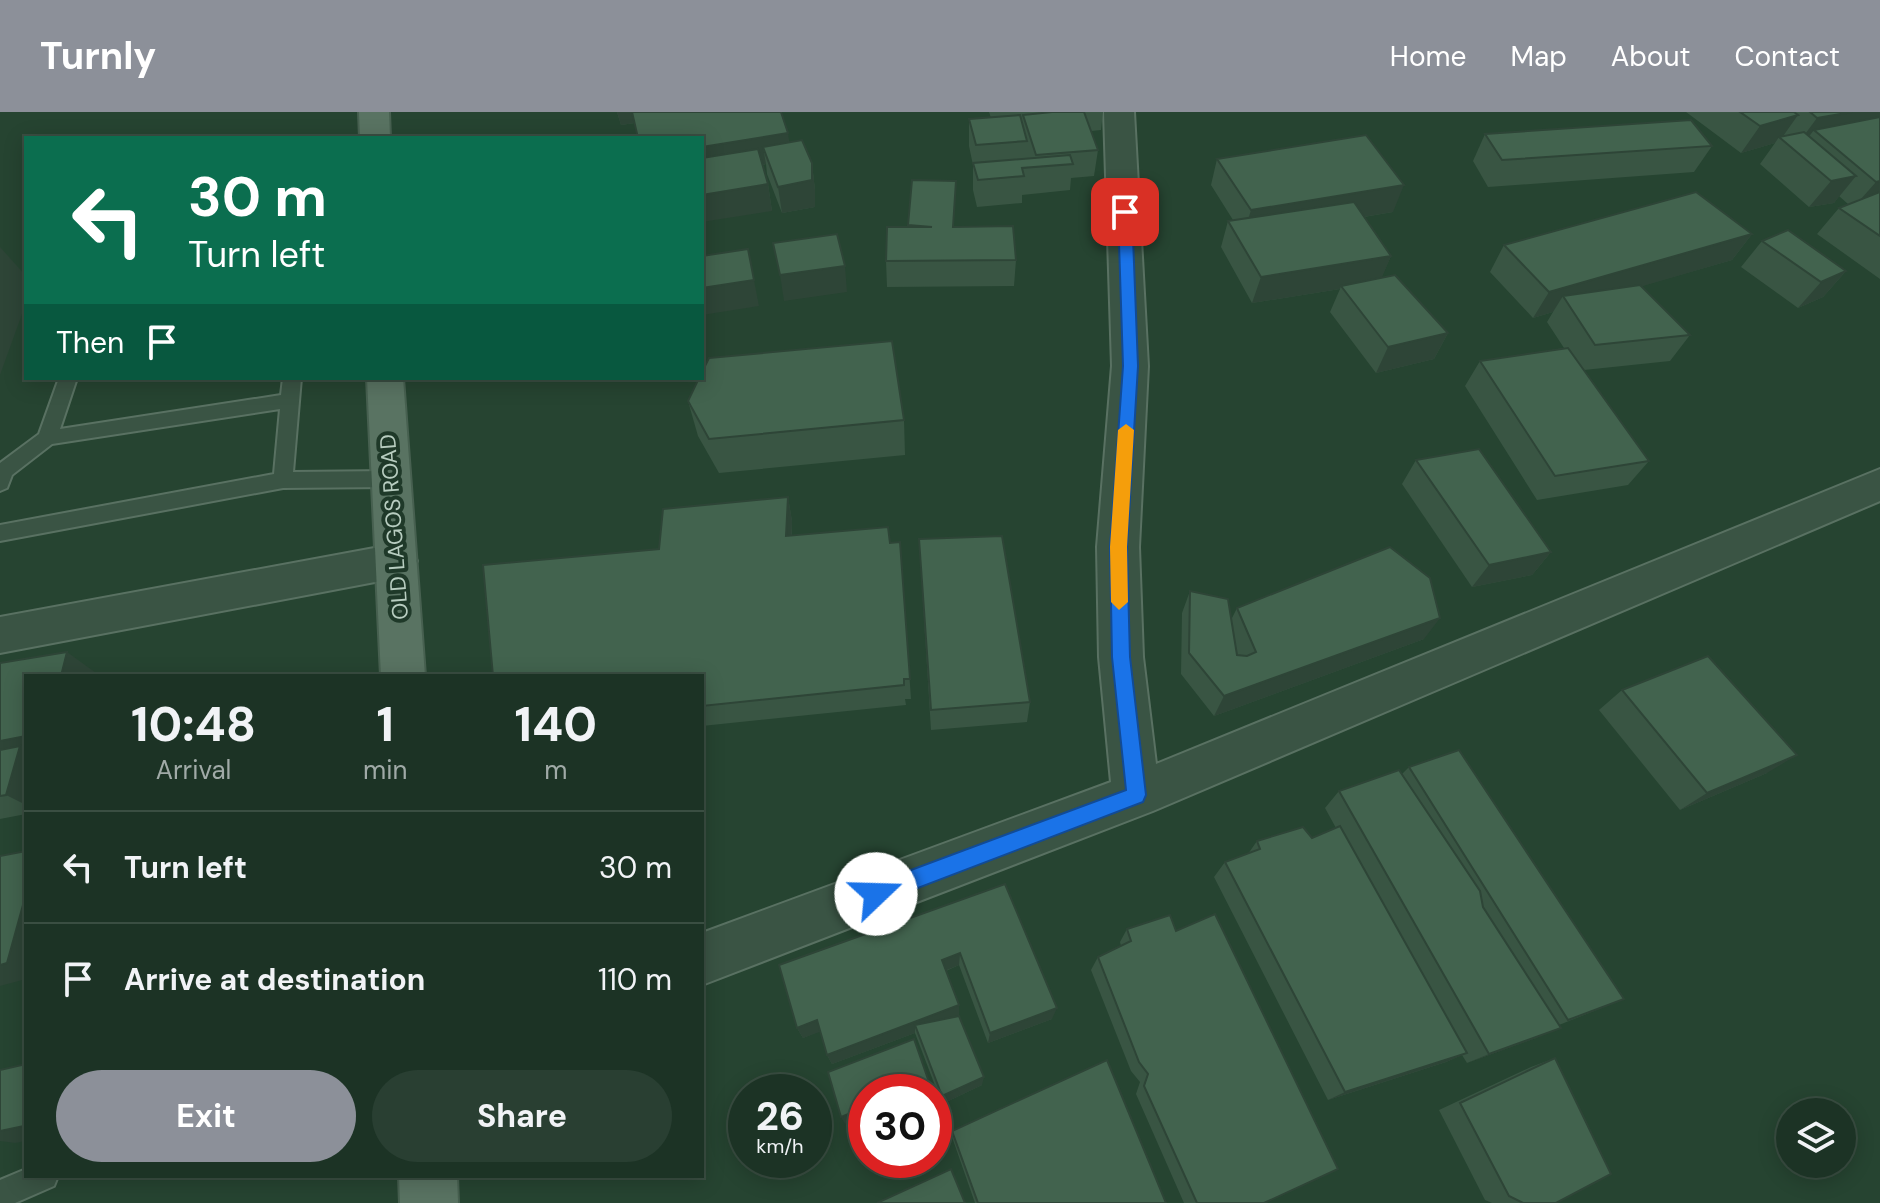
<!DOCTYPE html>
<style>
body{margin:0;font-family:"DM Sans",sans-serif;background:#293f32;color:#f1f3f6;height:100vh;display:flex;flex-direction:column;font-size:30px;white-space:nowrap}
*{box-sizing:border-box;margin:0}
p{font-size:26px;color:#a0aaa7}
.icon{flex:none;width:44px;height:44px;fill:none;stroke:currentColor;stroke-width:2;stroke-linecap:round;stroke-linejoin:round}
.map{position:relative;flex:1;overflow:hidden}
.sheet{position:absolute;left:24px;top:562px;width:680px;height:504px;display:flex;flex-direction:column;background:#1c3325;border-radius:0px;box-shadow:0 4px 20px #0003,0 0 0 2px #3a4e42}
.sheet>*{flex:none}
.banner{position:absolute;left:24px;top:24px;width:680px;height:244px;border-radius:0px;box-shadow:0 4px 20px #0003,0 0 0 2px #3a4e42;background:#0b6e4f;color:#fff;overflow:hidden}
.controls{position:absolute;left:1776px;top:986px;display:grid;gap:16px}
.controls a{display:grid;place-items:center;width:80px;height:80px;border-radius:50%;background:#1c3325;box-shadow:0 4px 20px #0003,0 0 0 2px #3a4e42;font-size:40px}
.speed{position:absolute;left:728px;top:962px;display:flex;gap:16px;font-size:40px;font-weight:700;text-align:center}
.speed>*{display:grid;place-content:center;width:104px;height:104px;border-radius:50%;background:#1c3325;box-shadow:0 4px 20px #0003,0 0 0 2px #3a4e42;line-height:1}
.speed small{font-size:20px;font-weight:400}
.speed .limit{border:12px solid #d22;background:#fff;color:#111}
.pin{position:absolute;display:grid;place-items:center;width:68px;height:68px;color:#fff;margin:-34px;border-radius:16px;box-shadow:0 4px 12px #0006}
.me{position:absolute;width:88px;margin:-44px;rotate:69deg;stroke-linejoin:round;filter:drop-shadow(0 0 6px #0008)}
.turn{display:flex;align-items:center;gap:28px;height:168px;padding:0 32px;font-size:36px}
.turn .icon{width:104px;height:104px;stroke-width:2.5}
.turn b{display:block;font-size:56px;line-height:68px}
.then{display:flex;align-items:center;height:76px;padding:0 32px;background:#0003;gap:16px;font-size:30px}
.eta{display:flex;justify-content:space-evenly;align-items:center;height:136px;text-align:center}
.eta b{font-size:48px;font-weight:700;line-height:56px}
.cta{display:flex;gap:16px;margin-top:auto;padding:16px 32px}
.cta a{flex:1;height:92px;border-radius:48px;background:#8c9099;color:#fff;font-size:32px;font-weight:700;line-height:92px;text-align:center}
.cta a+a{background:#293f32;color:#f1f3f6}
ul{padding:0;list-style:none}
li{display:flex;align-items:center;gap:24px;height:112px;padding:0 32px;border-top:2px solid #3a4e42}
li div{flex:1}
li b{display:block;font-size:30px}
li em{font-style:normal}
header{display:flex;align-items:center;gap:48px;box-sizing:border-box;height:112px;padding:0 40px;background:#8c9099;color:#fff}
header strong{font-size:38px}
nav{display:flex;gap:44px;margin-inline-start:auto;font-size:28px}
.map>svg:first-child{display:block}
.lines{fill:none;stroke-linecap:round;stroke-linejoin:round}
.service-casing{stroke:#597162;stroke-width:4}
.minor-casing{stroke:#597162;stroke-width:4}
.primary-casing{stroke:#476050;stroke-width:4}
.service{fill:#3a5444;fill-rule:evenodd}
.minor{fill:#3a5444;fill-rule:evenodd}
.primary{fill:#597362;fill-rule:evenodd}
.wall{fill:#395543}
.shaded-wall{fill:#2e4537}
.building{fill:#42634e;stroke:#2e4537;stroke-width:2}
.route{fill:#1a73e8;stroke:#114b97;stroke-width:2}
.slow{fill:#f59e0b}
.labels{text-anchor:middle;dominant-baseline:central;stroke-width:8;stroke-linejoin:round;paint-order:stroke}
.street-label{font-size:22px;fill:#b8cdc0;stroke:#1f3929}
</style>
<header>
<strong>Turnly</strong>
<nav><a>Home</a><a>Map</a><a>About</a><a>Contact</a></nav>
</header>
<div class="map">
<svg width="1880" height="1091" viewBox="0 0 1880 1091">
<rect width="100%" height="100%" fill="#264431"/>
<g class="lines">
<defs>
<g id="service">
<path d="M59,266h18l-17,51 221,-34 2,-17h18l-8,94 97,-1 7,3 3,5 -3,5 -7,3 -107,1 -283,53v-16l274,-51 6,-65 -228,35 -40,31 -5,13 -7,3v-28l39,-29z"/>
<path d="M26,1057v7h32l-4,10 -39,17h-15v-23z"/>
</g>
<g id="minor">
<path d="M1104,0h30l14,254 -9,181 4,110 13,107 724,-295v32l-727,310 -451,174v-52l409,-151 -12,-125 -2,-110 15,-181z"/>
<path d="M396,432l15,5 6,12 -6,12 -15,5 -396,75v-36z"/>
</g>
<g id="primary">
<path d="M359,0h30l1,26h-30z"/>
<path d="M367,266h36l22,298h-44z"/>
<path d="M399,1064h58l1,27h-58z"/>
</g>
</defs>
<use href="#service" class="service-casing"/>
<use href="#minor" class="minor-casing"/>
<use href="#primary" class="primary-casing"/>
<use href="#service" class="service"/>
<use href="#minor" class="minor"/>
<use href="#primary" class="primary"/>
</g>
<g class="wall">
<path d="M617,0h164l8,30 23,21 3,27v17l-33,6 -15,-39 -1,-10 -3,1 5,19 4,27 -137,-88 -14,2z"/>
<path d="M989,0h114l-2,18 -10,1 7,19 -4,26 -23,2 -1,12 -48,5v8l-45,4 -4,-17v-25l-4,-19v-27l22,-1z"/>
<path d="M1686,0h194v167l-63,-45 22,-26 9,-4 -9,-8 -5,7 -25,4 -49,-43 15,-21 -34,10z"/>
<path d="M1485,22l227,12 -18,26 -206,15 -15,-26z"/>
<path d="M1217,47l176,53 -29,5 27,39 -10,22 67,55 -14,26 -58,14 -46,-61 10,-23 -88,14 -31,-56 7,-26 5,-1 -22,-35z"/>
<path d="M912,68l42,47 62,33 -2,26 -127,1 -1,-26 22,-34z"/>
<path d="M1752,122l-20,26 -91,26 49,49 -20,26 -86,9 65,91 -21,24 -91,15 -72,-114 15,-25 84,-13 -17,-26 6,-10 -20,6 -43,-46 14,-27z"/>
<path d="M1762,129l84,30 -23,26 -25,11 -57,-41z"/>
<path d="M688,289l216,19 1,35 -186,18 -21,-37z"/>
<path d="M1416,348l135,92 -19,23 -60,12 -70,-103z"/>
<path d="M788,385l4,24v14l98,8 10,-1 11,157h-6l1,6 -204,21v-50l-43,-127z"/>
<path d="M919,427l111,163 -3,20 -96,8z"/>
<path d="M1190,479l41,29 6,-12 187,31 -210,77 -33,-42 1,-61z"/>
<path d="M0,551l96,10 -1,3h-69v138l-26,5z"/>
<path d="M1622,578l145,83 -87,37 -81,-100z"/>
<path d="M1409,655l215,232 -65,26 -23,13 -69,25 -5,-8 -16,7 -118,38 -114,-223 11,-15 23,-8 9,-13 55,-3 24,-10 -11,-20 14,-17 63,-17z"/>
<path d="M1005,772l47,135 -64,24 -29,-78 -13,6 13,45 23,69 -40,19 -27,-71 -83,31 -5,-9 -7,-24 -17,7 -6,-10z"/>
<path d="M1127,817l137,274h-80l-48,-109 4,-12 -9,-11 -40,-101 7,-13 23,-11 -1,-4z"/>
<path d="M1555,946l1,145h-64l-7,-3 -46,-90 92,-43z"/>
<path d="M952,1019l214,72h-191l-23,-66z"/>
</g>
<g class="shaded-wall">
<path d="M617,0h93l-89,13z"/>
<path d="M1852,0h28v18h-66l-10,13 -7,2 20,-27z"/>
<path d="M1798,3l-17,24 -2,-2 -4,6 -34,10 19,-27z"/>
<path d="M788,21l4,27 -29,-13 3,17 -64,11v-28z"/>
<path d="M812,51l3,27v17l-33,6 -4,-26z"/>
<path d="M1856,64l-22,27 -25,4 22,-26z"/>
<path d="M1880,69v22l-27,5 23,-26z"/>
<path d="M768,72l4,27 -70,11v-27z"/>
<path d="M1404,73l-11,27 -150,25 8,-27z"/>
<path d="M1752,122l-20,26 -161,47 -8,-11 -10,16 -20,6 16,-26z"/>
<path d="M0,135l26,29v27l-26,72z"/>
<path d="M1391,144l-11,26 -39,4 -1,3 -88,14 9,-26z"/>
<path d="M845,154l2,26 -63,9 -4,-26z"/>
<path d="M1846,159l-23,26 -25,11 23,-26z"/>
<path d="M754,168l5,26 -57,9v-27z"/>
<path d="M1448,221l-14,26 -58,14 12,-26z"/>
<path d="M788,385l4,24 -1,38 -5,-23z"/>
<path d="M1551,440l-19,23 -60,12 17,-22z"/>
<path d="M1440,506l-16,21 -210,77 10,-20z"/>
<path d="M67,540l29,21 -1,3h-34z"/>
<path d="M26,624v69l-20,-10 -6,-29v-25z"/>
<path d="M1797,643l-30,18 -87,37 27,-17z"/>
<path d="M26,782v85l-26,7v-21z"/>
<path d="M960,841l-1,12 -17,7v-12z"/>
<path d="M959,893v11l-44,9v8l-83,31 -5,-9z"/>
<path d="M1057,896l-5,11 -64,24 2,-10z"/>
<path d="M817,908l5,11 -19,7 -6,-10z"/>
<path d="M1561,916l-25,10 -69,25 22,-9z"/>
<path d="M1467,941l-21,9 -118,38 17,-8z"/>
<path d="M984,965l-2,8 -40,19v-8z"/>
<path d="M929,970v8l-4,2h-21z"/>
<path d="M866,995v8l-21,9 -4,-7z"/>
<path d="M26,1003v26l-11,2 -15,-2v-10z"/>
</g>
<g class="building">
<path d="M632,0h149l7,21 -86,14v-9h-64z"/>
<path d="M1052,0h32l14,38 -62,5 -13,-40z"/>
<path d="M1740,0h54l4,3 -38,11z"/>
<path d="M1810,0h42l-35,6z"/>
<path d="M1020,3l7,26 -51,4 -7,-26z"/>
<path d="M1880,5v64l-4,1 -62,-52z"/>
<path d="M1691,8l21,26 -210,14 -17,-26z"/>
<path d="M1804,20l52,44 -25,5 -52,-44z"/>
<path d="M1366,23l38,50 -153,25 -34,-51z"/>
<path d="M802,28l10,23v17l-34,7 -15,-40z"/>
<path d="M758,37l10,35 -66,11v-37z"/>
<path d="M1070,43l3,9 -51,4 2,8 -46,4 -5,-17z"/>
<path d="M912,68l44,1 -3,46 60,-1 3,34 -130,1 1,-34h45l-24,-2z"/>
<path d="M1696,80l56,42 -203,58 -45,-47z"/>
<path d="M1880,80v44l-41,-28z"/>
<path d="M1354,90l37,54 -130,21 -33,-56z"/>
<path d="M1788,118l58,41 -25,11 -59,-41z"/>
<path d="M837,122l8,32 -65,9 -7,-32z"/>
<path d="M748,137l6,31 -52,8v-32z"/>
<path d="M1395,163l53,58 -60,14 -47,-61z"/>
<path d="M1640,173l50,50 -95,10 -32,-49z"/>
<path d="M892,229l12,79 -195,19 -21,-38 11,-23h3v-6l7,-14z"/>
<path d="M1568,236l81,113 -94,15 -75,-115z"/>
<path d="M1479,337l72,103 -62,13 -73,-105z"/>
<path d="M788,385l-2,39 102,-9 2,16 10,-1 10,137h-6v6l-202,21v-30h-209l-10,-111 176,-16 4,-40z"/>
<path d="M1002,424l28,166 -99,8 -12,-171z"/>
<path d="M1390,435l40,31 10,40 -216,78 -35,-43 1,-62 38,8 9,56 10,1 9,-4 -19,-44z"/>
<path d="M67,540l-6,24h-35v60l-26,5v-78z"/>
<path d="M1708,544l89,99 -90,38 -85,-103z"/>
<path d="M20,634l-14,49 -6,1v-46z"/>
<path d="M1459,638l165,249 -56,21 -159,-253z"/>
<path d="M1399,658l81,121 3,16 78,121 -72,26 -150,-263z"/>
<path d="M1340,714l127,227 -122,39 -120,-230 35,-13 -3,-8 46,-14 9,11z"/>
<path d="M26,739v43l-19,69 -7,2v-109z"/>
<path d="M1005,772l52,124 -67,25 -30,-80 -18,7 17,45 -132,50 -10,-35 -20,8 -18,-63z"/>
<path d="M1215,802l123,255 -74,34h-67l-53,-117 4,-12 -9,-12 -41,-105 33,-16 -4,-12 43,-14 6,16z"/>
<path d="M959,904l25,61 -42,19 -27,-71z"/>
<path d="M914,927l15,43 -25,10h-38v15l-25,10 -13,-45z"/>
<path d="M1555,946l56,116 -55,29h-33l-14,-7 -49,-93z"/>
<path d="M1107,948l59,143h-188l-26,-72z"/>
<path d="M26,952v51l-2,11 -24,5v-61z"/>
<path d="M951,1057l14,34h-88z"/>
</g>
<path class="route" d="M1125,95l7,5 6,154 -11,181 3,110 16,138 -3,7 -267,102 -8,-3 -3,-7 3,-8 258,-96 -14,-133 -2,-110 13,-181 -5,-154z"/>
<path class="slow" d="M1126,312l8,6 -7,117 1,55 -9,8 -8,-8 -1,-55 8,-117z"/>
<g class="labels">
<g class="street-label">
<text transform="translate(394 415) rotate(-94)">OLD LAGOS ROAD</text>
</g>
</g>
</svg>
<div class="controls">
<a><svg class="icon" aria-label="layers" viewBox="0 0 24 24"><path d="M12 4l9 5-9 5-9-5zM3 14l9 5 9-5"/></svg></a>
</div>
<div class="speed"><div>26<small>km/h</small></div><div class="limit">30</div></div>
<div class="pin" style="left:1125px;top:100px;background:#d93025"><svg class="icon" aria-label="arrive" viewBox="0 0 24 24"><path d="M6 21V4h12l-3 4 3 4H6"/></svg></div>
<svg class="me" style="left:876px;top:782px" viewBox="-20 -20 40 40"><circle r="19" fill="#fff"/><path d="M0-13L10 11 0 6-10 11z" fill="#1a73e8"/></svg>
<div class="banner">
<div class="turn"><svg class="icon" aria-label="left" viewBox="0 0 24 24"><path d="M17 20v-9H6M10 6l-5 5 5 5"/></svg><div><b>30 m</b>Turn left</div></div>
<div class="then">Then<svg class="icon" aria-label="arrive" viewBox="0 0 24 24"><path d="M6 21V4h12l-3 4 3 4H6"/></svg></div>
</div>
<section class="sheet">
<div class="eta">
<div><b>10:48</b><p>Arrival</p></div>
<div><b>1</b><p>min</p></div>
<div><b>140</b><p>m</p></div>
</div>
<ul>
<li><svg class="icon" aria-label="left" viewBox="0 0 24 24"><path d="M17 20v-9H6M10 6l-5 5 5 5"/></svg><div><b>Turn left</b></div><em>30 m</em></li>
<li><svg class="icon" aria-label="arrive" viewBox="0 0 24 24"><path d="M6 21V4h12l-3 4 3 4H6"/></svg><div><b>Arrive at destination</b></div><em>110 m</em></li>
</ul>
<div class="cta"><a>Exit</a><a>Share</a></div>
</section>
</div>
